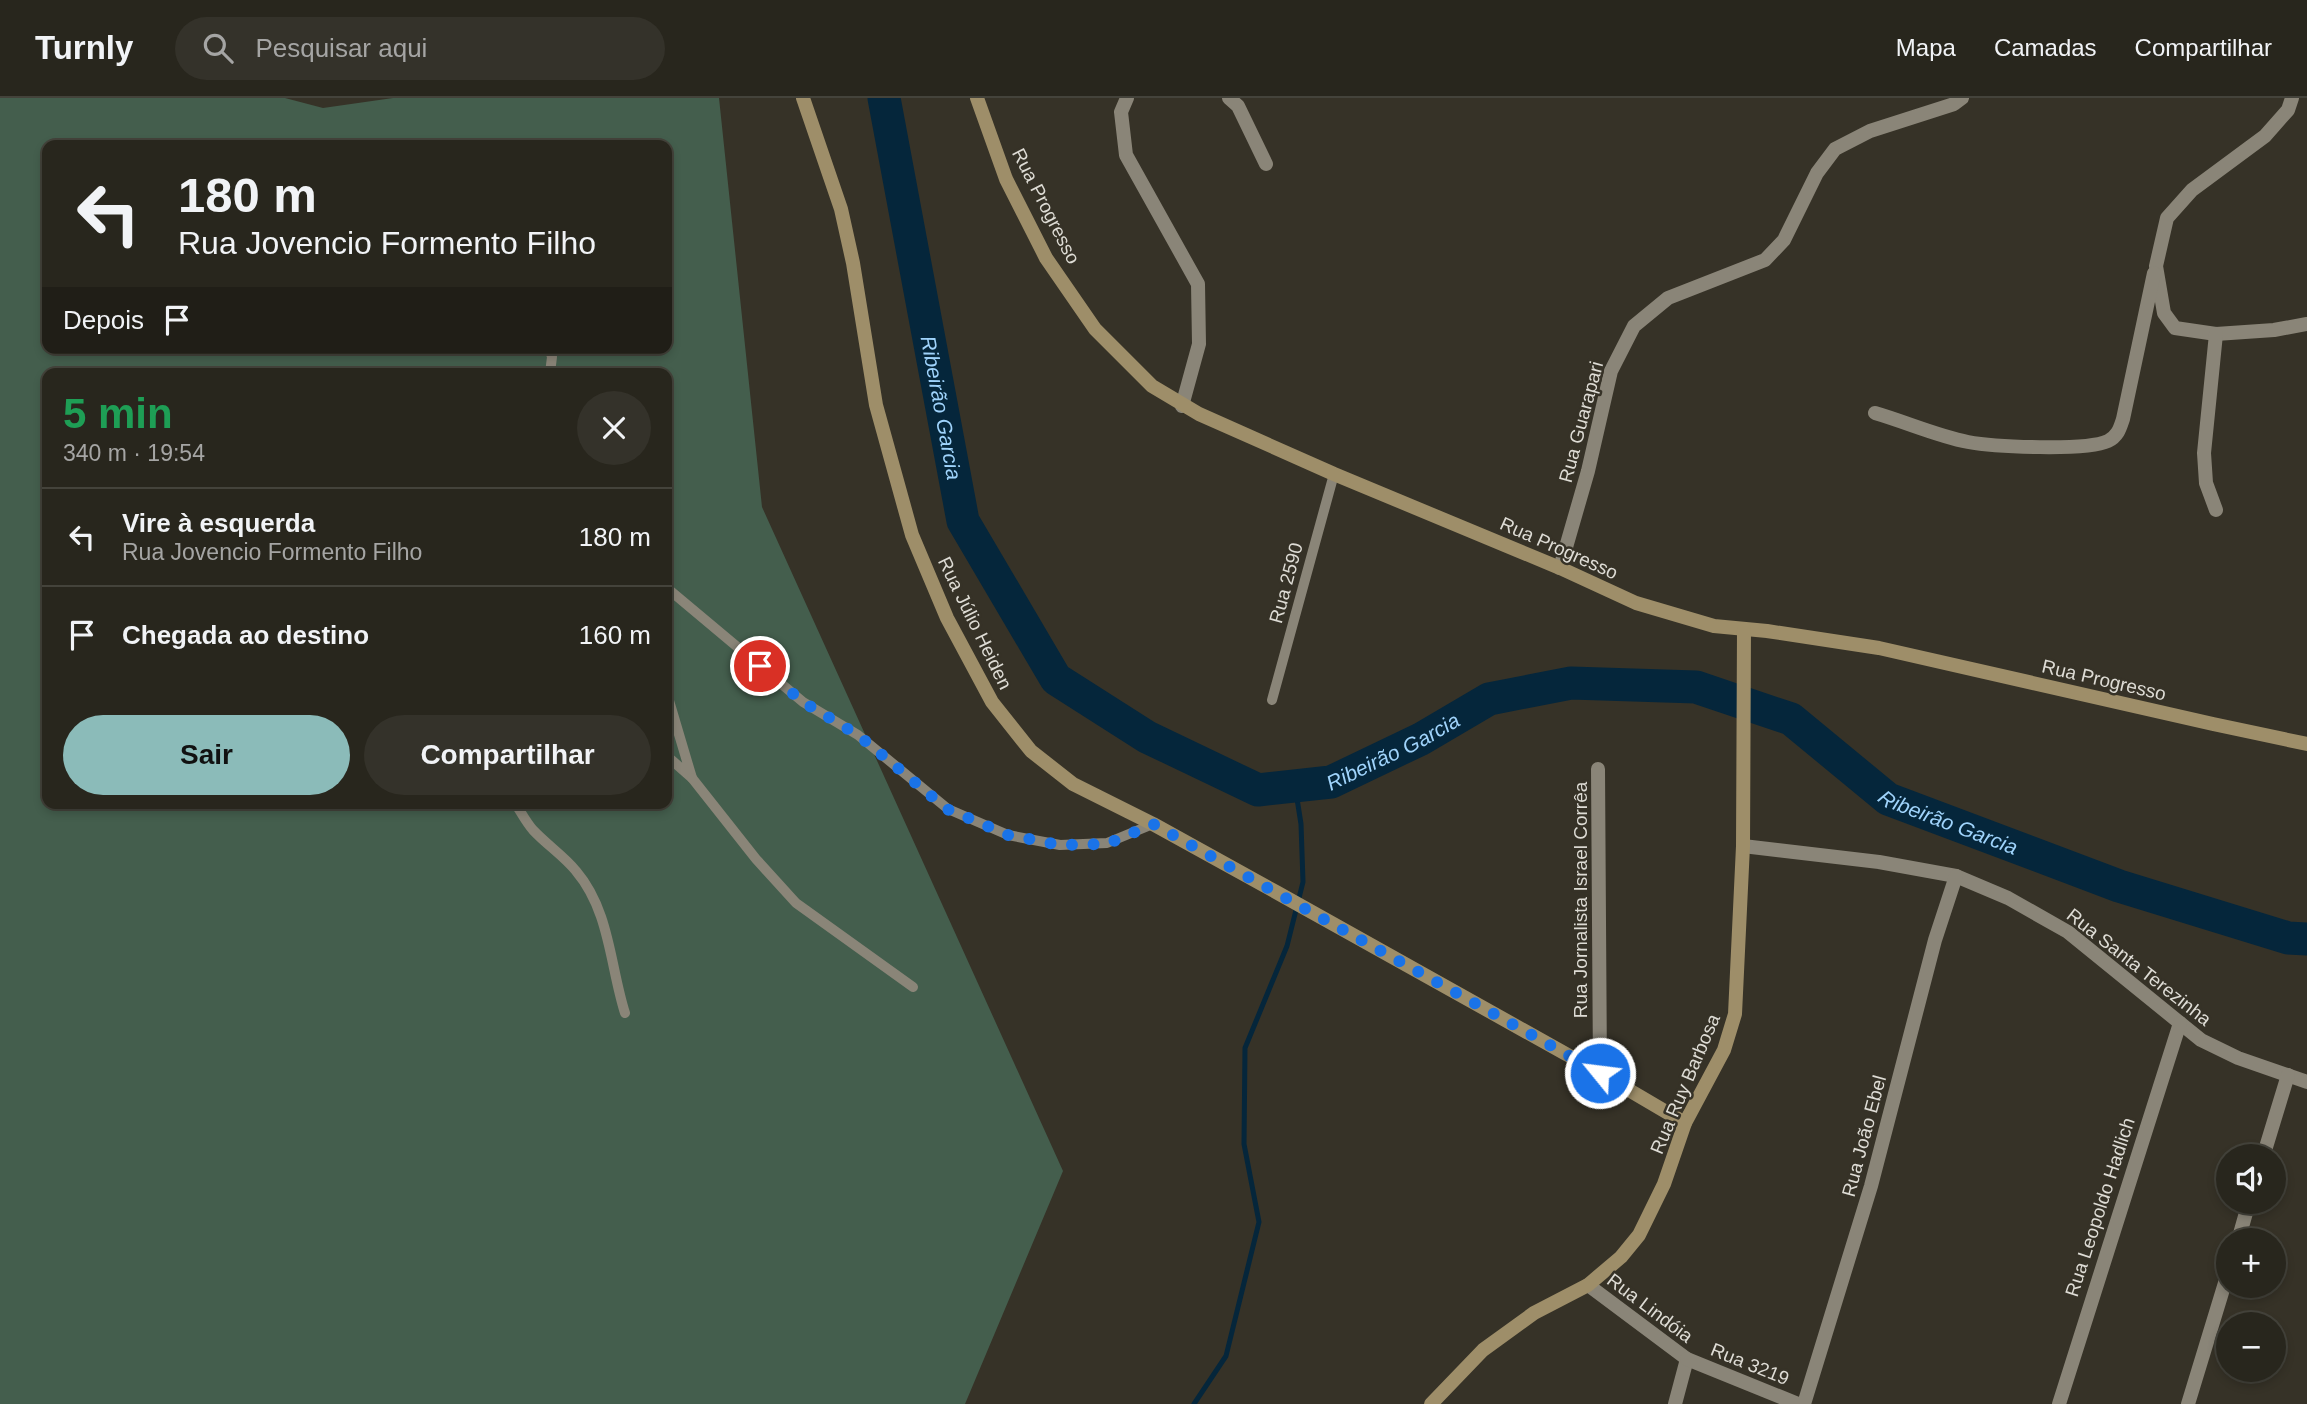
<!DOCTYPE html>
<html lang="pt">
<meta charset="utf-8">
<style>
body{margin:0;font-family:Arial,sans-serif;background:#34322a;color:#f1f3f6;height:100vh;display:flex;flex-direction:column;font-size:26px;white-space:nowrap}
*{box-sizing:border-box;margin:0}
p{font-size:23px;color:#a5a5a4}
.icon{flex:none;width:38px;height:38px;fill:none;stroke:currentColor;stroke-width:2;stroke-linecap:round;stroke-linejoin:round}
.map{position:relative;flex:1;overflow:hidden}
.details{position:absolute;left:42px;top:270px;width:630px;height:441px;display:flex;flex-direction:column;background:#28261d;border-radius:14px;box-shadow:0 4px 10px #0003,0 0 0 2px #44433b}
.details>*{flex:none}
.banner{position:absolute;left:42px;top:42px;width:630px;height:214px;border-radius:14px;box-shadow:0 4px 10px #0003,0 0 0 2px #44433b;background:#28261d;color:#f1f3f6;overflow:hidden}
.fabs{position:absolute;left:2216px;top:1046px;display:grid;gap:14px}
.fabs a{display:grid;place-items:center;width:70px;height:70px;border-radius:50%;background:#28261d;box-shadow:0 4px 10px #0003,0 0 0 2px #44433b;font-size:35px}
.pin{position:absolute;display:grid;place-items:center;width:60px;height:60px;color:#fff;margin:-30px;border:4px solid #fff;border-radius:50%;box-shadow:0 2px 7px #0007}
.me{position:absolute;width:77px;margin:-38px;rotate:299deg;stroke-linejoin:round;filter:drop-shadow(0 0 5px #0008)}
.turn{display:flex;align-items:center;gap:24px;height:147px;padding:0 21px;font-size:32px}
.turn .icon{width:91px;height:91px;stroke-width:2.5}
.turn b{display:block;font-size:49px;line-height:60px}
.then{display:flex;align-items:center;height:66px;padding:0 21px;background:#0003;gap:14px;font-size:26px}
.round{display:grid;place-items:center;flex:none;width:74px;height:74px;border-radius:37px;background:#34322a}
.headline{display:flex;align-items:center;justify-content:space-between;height:119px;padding:0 21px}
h1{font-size:42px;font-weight:700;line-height:52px;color:#1e9e55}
.action{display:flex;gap:14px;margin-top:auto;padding:14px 21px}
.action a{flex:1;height:80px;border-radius:42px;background:#8bbbb9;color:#111;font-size:28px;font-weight:700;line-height:80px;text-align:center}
.action a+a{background:#34322a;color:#f1f3f6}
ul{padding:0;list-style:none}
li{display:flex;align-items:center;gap:21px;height:98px;padding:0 21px;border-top:2px solid #44433b}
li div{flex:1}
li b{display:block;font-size:26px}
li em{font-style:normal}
header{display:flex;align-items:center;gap:42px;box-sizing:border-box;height:98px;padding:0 35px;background:#28261d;border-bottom:2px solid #44433b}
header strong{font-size:33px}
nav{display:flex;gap:38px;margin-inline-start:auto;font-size:24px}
.search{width:490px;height:63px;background:#34322a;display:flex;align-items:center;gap:18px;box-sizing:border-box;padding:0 24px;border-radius:38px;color:#a5a5a4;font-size:26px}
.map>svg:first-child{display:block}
.green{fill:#445e4d;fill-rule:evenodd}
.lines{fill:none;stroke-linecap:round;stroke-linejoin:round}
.stream{stroke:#05263b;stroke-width:5}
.river{stroke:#05263b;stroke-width:33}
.lane{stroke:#8a8578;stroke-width:10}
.street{stroke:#8a8578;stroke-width:14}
.secondary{stroke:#9e8e69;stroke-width:14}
.route{stroke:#1a73e8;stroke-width:12;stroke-dasharray:0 21.6}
.labels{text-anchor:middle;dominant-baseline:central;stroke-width:5;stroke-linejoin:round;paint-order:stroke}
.street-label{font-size:19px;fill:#dedcd5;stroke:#363227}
.water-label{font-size:21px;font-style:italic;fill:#9fd3fb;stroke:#363227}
</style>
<header>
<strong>Turnly</strong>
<div class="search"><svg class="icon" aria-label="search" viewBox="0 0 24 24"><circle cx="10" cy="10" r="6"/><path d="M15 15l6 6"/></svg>Pesquisar aqui</div>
<nav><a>Mapa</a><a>Camadas</a><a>Compartilhar</a></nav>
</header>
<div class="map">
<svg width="2307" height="1306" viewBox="0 0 2307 1306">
<rect width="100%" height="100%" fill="#363227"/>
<path class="green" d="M0,0h285l38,10 70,-10h326l43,409 301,664 -98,233h-965zM47,47h620v203h-620zM47,275h620v430h-620z"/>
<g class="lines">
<path class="stream" d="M1194,1306l32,-48 33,-134 -15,-78 1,-96 42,-102 16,-64 -2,-58 -6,-38"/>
<path class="river" id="s1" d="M884,0l79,423 93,158 91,58 111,53 73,-8 90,-43 68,-40 82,-16 125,4 95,32 97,80 231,87 169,52 19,1"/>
<g class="lane">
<path d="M549,250l3,9 -2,16"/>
<path d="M667,490l136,114 55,33 90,74 60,26 52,10 47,-2 46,-19"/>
<path d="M667,596l25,84 -25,-22"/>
<path d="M1272,602l62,-226"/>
<path d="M692,680l64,81 40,44 117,84"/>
<path d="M515,705c6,9 11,19 18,27 14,15 31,26 43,41 34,40 34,95 49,142"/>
</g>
<g class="street">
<path d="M1127,0l-6,14 5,43 72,129 1,60 -17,62"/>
<path d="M1229,0l9,8 28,58"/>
<path d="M2292,0l-4,12 -23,26 -73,54 -25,28 -11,48 8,47 11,15 41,6 58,-4 33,-6"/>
<path d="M1875,315c31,9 62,23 93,29 26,5 119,9 140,-1 10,-5 12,-13 15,-22l31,-146"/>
<path d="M2216,412l-10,-27 -2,-30 12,-119"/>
<path d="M1560,470l28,-97 23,-100 23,-45 34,-28 97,-38 19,-20 33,-67 18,-24 35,-18 84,-27 8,-6"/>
<path d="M1598,671l2,304"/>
<path d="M1743,748l136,16 77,14 52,22 60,34 133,108 37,18 69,24"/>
<path d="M2263,1059l25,-82"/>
<path d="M2238,1143l11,-39"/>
<path d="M1588,1187l99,74 -12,45"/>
<path d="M1687,1261l111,45"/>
<path d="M1804,1306l67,-218 64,-246 21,-64"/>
<path d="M2059,1306l121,-381"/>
<path d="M2188,1306l40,-131"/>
</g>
<g class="secondary">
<path d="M803,0l38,111 12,54 23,142 36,130 35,83 45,84 39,49 42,33 80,40 123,68 324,181 85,50"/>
<path d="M977,0l29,81 40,79 49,71 57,57 47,28 135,60 226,94 76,35 78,23 53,5 112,17 334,76 94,20"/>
<path d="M1431,1306l52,-54 51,-37 54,-28 33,-28 18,-22 25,-51 21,-61 39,-73 11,-36 8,-168 1,-217"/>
</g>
</g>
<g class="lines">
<path class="route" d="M760,568l43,36 55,33 89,74 61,26 52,10 47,-1 46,-20 447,249"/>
</g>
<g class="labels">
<g class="street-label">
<text transform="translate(1046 108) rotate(63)">Rua Progresso</text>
<text transform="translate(1581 324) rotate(-75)">Rua Guarapari</text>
<text transform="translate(1559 450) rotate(24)">Rua Progresso</text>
<text transform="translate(1286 485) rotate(-75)">Rua 2590</text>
<text transform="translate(975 525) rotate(64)">Rua Júlio Heiden</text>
<text transform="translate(2104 582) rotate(13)">Rua Progresso</text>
<text transform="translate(1580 802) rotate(-90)">Rua Jornalista Israel Corrêa</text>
<text transform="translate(2139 869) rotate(38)">Rua Santa Terezinha</text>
<text transform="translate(1685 986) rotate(-67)">Rua Ruy Barbosa</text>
<text transform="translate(1864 1038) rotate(-75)">Rua João Ebel</text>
<text transform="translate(2100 1109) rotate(-72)">Rua Leopoldo Hadlich</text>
<text transform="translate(1650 1210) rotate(37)">Rua Lindóia</text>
<text transform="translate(1750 1266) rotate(22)">Rua 3219</text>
</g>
<g class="water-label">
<text stroke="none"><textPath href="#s1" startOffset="315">Ribeirão Garcia</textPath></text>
<text stroke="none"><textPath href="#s1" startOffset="987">Ribeirão Garcia</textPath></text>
<text stroke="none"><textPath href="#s1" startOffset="1596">Ribeirão Garcia</textPath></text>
</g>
</g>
</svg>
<div class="fabs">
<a><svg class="icon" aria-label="sound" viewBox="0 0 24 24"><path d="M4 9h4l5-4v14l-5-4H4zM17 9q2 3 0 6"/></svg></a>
<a>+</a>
<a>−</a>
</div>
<div class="pin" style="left:760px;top:568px;background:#d93025"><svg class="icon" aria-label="arrive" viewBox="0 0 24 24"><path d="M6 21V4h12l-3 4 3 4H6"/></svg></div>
<svg class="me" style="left:1600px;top:975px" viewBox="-20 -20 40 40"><circle r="17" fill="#1a73e8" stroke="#fff" stroke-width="3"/><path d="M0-11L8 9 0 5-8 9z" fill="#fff"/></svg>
<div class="banner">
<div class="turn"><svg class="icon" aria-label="left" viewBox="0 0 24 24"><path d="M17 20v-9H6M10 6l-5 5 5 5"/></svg><div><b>180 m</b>Rua Jovencio Formento Filho</div></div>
<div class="then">Depois<svg class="icon" aria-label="arrive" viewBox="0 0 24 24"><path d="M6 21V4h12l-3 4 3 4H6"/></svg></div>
</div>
<section class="details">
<div class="headline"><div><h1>5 min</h1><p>340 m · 19:54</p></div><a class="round"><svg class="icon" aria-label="close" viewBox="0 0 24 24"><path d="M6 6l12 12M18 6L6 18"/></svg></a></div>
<ul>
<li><svg class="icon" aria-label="left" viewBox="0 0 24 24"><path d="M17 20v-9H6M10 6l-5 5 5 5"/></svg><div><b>Vire à esquerda</b><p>Rua Jovencio Formento Filho</p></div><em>180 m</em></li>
<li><svg class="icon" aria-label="arrive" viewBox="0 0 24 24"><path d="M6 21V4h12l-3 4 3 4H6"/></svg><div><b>Chegada ao destino</b></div><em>160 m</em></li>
</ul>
<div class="action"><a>Sair</a><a>Compartilhar</a></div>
</section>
</div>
